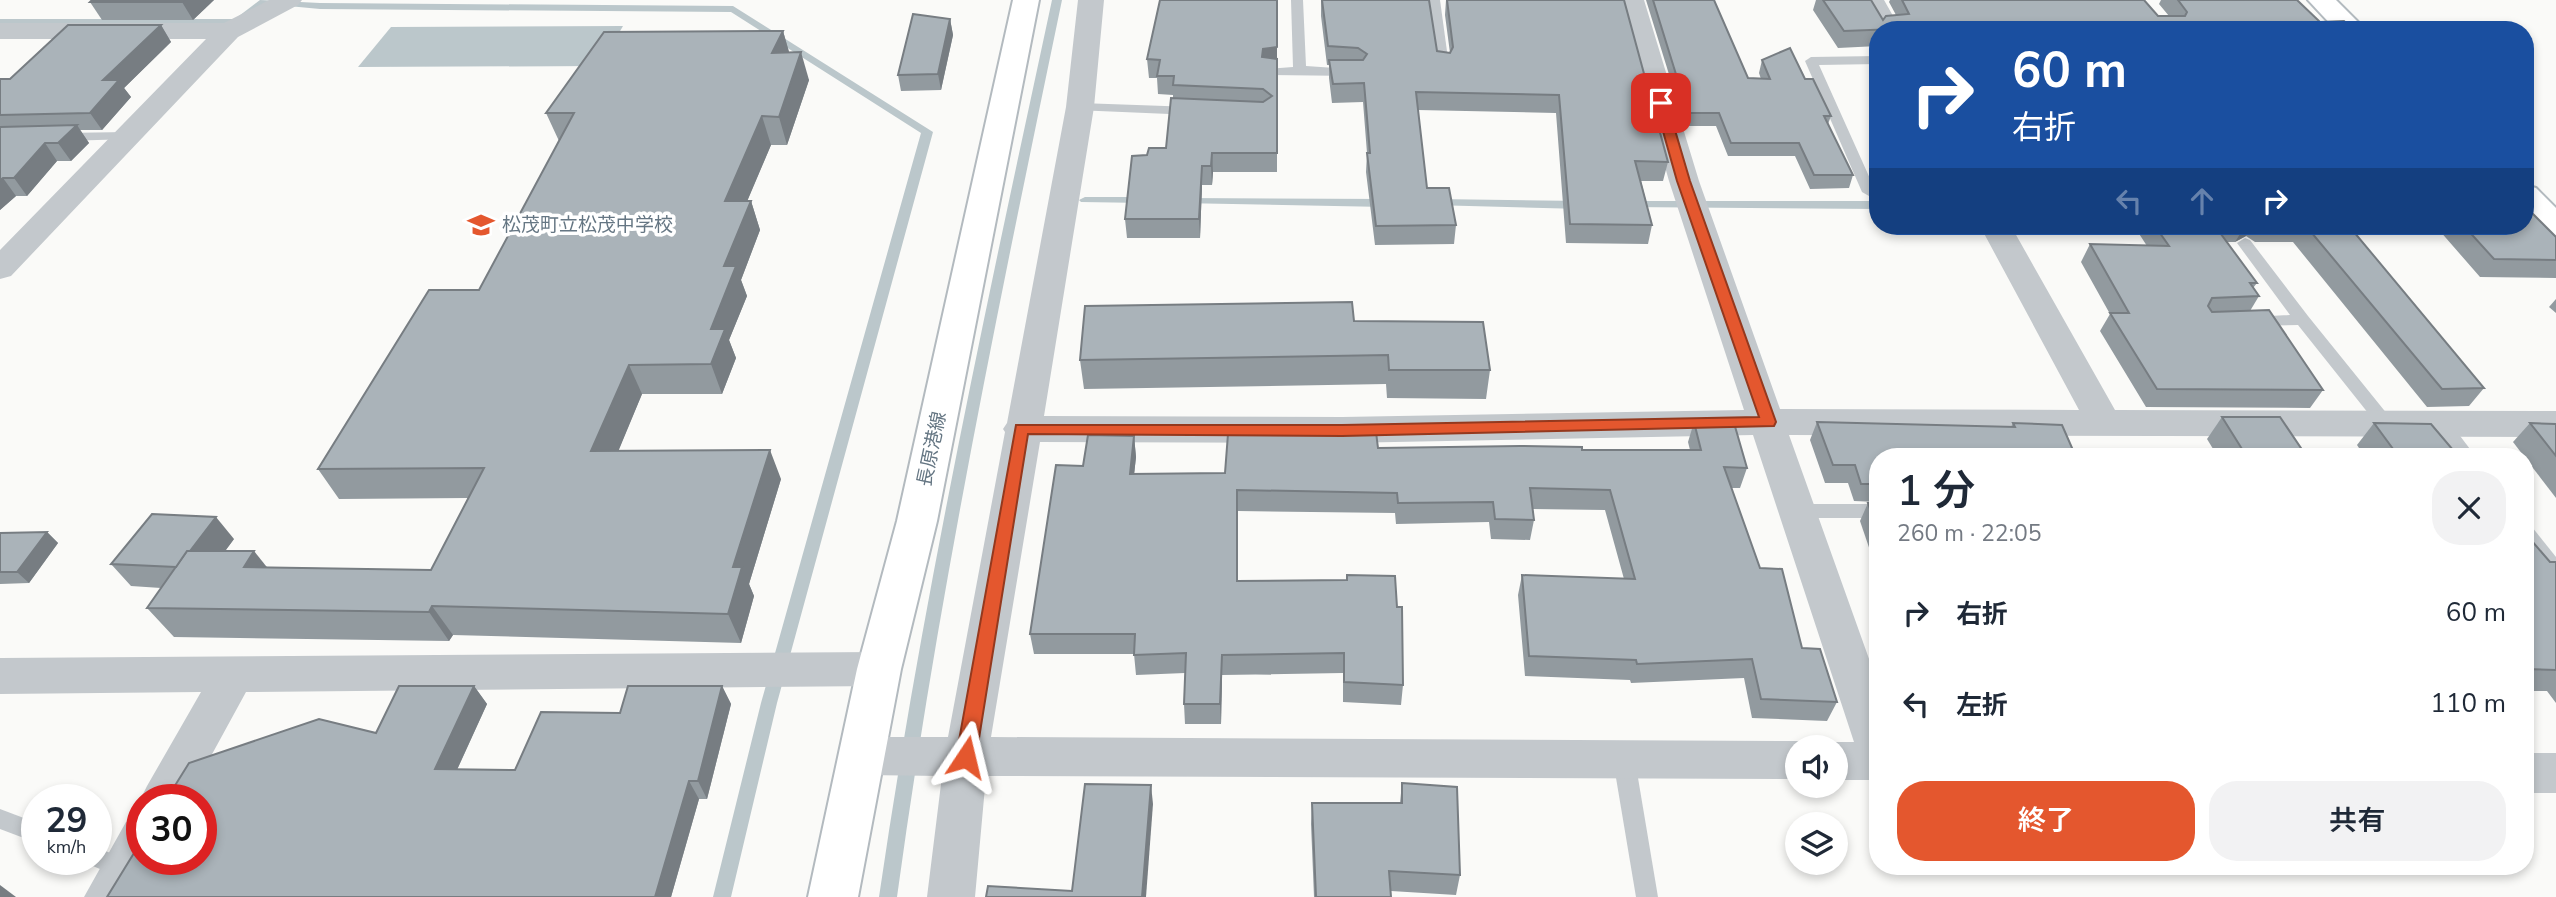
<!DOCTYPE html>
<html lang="ja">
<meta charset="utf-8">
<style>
body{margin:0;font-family:"Nunito Sans","Noto Sans JP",sans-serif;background:#f2f2f3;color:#1f2937;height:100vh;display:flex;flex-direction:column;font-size:26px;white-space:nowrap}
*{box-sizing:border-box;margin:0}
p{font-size:23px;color:#747a83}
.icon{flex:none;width:38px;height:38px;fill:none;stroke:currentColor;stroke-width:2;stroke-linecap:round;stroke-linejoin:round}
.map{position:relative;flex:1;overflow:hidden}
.sheet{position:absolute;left:1869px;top:448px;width:665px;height:427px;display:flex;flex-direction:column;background:#fff;border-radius:28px;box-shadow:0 4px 10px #0003}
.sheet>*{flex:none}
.hud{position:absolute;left:1869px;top:21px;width:665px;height:214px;border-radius:28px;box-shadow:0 4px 10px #0003;background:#1a4fa0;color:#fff;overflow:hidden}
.controls{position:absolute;left:1785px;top:735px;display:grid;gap:14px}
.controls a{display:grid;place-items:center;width:63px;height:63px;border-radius:50%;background:#fff;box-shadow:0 4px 10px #0003;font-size:35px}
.speed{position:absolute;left:21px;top:784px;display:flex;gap:14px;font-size:35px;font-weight:700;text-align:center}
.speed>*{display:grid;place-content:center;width:91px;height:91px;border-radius:50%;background:#fff;box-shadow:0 4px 10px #0003;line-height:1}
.speed small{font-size:18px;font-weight:400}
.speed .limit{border:10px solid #d22;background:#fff;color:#111}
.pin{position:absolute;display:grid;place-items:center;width:60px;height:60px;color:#fff;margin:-30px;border-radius:14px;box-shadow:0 4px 10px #0006}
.me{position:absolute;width:77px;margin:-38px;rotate:10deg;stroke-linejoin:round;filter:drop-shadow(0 0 5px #0008)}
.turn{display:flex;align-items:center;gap:24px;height:147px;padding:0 28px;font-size:32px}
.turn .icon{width:91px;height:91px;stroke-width:2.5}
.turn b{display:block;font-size:49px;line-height:60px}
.lanes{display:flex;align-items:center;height:66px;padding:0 28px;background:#0003;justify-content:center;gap:35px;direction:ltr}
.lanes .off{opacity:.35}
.round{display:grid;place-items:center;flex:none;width:74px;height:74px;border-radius:28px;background:#f2f2f3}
.overview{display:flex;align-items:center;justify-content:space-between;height:119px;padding:0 28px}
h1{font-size:42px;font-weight:600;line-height:52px}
.button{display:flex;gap:14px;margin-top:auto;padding:14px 28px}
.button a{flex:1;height:80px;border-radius:28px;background:#e4572e;color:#fff;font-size:28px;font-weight:600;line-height:80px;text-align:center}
.button a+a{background:#f2f2f3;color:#1f2937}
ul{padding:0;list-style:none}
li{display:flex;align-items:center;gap:21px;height:91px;padding:0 28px}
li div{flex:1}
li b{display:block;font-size:26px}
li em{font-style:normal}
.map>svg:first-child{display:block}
.water{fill:#bbc7cb}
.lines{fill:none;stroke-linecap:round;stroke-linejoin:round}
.stream{fill:#bbc7cb;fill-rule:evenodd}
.secondary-casing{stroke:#b3babf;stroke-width:4}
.lane{fill:#c3c8cc;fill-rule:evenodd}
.street{fill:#c3c8cc;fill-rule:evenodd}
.secondary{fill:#fff;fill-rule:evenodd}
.wall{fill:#929a9f}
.shaded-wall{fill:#777d82}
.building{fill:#aab3b9;stroke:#777d82;stroke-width:2}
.route{fill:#e4572e;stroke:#94391e;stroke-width:2}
.labels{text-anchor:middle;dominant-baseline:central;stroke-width:7;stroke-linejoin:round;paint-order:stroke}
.poi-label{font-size:19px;fill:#657683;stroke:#fff;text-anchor:start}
.street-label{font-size:19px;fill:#657683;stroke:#fff}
</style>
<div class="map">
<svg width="2556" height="897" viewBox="0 0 2556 897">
<rect width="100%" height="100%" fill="#fafaf8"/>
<path class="water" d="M623,26l-23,40 -242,1 33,-40z"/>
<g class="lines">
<g class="stream">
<path d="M260,0l60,3 413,3 200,126 -156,571 -46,194h-18l48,-194 160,-570 -190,-121 -411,-3 -53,-5 -30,21h-237v-6h235z"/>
<path d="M1052,0h10c-62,298 -124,596 -165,897h-18c44,-302 109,-599 173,-897z"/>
<path d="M1085,197h60l6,3 -6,3 -64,-1 -2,-2z"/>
<path d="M1183,198l203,1 6,4 -6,4 -207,-4 -2,-2z"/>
<path d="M1435,199l147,2 6,4 -6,4 -151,-4v-4z"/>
<path d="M1631,201h247v8l-251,-2 -2,-2z"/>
</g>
<defs>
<g id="secondary">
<path d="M1013,0h26l-102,521 -36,148 -43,228h-50l49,-228 40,-148z"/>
<path d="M2308,0h28l30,30h-30z"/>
<path d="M2525,185l11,3 20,20v28l-12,-3 -19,-19z"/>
</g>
</defs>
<use href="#secondary" class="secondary-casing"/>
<g class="lane">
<path d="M1291,0h12l3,66 44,3 7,4 -2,3 -90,-1v-6l28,-2z"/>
<path d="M1428,0h12l9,66 -1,3h-10l-1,-3z"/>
<path d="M1878,56v8l-59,1 57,127 -7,4 -7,-4 -57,-131 6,-4z"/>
<path d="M1080,103l113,4 7,4 -7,4 -118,-5 -2,-3z"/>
<path d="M127,132l5,1v6l-69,2 -7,-4 7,-4z"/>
<path d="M2245,238l5,2 58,76 84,104 3,4 -3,4h-12l-82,-103 -52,1 -2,-4 2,-4 6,-1 38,-2 -53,-72z"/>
<path d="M2442,418l6,2 28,37h-19l-24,-33z"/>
<path d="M1798,504h80v14h-80l-6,-2 -3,-5 3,-5z"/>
<path d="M2525,525l7,2 24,30v21l-7,-2 -24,-30z"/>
<path d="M1624,751l7,2 4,7 23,137h-22l-23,-137 4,-7z"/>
<path d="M0,809l37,14v20l-37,-14z"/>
<path d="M96,847l36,15 3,7 -3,7 -8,3 -36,-15 -2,-5h10z"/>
</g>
<g class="street">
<path d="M269,0h33l-4,5 -60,32 -227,239 -11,3v-29l206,-211h-206v-16h224z"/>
<path d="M1078,0h26l-10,107 -50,309 298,1 402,-7 -75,-229 -51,-181h26l55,181 81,228 299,1 -99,-184h31l104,184 441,1v26l-767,-2 89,249v96h-42v-33h-16l16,-5h18l-101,-307 -411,8 -302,-1 -49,295 806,4 16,6h-16v32l-811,-3 -11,121h-48l15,-121 -78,-1 -16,-5 -6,-14 6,-14 16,-5h84l57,-305 -2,-3 4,-6 59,-316z"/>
<path d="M1858,0h26l17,30h-23v4z"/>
<path d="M879,652l15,5 6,12 -6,12 -15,5 -633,6 -59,108h-45v3l-2,-3 7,-14 54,-94 -201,2v-36z"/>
<rect x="2525" y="753" width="31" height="40"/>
<path d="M142,816v43h12l-20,38h-50l42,-75z"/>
</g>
<use href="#secondary" class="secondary"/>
</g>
<g class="wall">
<path d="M92,0h122l-21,20h-91l-12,-18z"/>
<path d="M1277,0v172h-64l-1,13h-10l-2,53h-73l-2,-19 22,-64 19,-7 7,-50v-3l-15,-1 -1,-16h-8l-2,-19z"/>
<path d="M1321,0l116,51 13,2 -5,-38 1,-15h178l44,162 -5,19h-22l11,44 -4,19 -82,-1 -10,-130 -138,-3 9,78 29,37 -2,19 -79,1 -9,-73 1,-19 -4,-51 -31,1 -3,-25v-13h-2l-6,-49z"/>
<path d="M1646,0h68l34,78 13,1 -2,-6 3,-13 43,19 26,37 -3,8 25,51 -4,13 -39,1 -15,-33h-67l-12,-30h-31z"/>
<path d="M1816,0h55l12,20 13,-5 -7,-13 1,-2h254l14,16h11l-10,-12 2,-4h136l23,22 34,8h-476v16l-40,2 -25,-38z"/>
<path d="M950,19l3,16 -12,55 -40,1 -3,-16z"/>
<path d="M161,25l10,17 -47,46 7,9 -29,33h-22l9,13 -18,18h-14l-30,35h-11l-16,14v-131h10z"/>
<path d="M783,31l6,21 20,28 -22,65h-16l-24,56h4l9,29 -19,50 6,16 -18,44 7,18 -14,36h-80l-24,57 163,28 -32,105 5,12 -13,47 -288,-8 -4,6 -275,-4 -27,-29 14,-20 -30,-2 -20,-22 123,-25 -9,12 42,16 164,3 37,-72 -129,1 -21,-30 161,-179 80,-149 -13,-28z"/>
<path d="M2134,226h215l135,162 -15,18 -42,1 -134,-165h-38l-9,-6 -11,6h-8l30,41 -4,5 6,8 -9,15 73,79 -13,18 -164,-1 -46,-76 10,-17 -29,-52 9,-18 57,2z"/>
<path d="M2422,226h103l31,11v41l-76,-1 -41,-47h-14z"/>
<path d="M2556,299v14l-7,-6z"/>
<path d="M1354,321l136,49 -4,29 -99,-1 -1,-14 -302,5 -4,-29z"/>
<path d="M2222,417l85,40h-89l-11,-18z"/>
<path d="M1694,422l53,46 -7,20h-9l29,80 42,80 35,54 -10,19 -75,-3 -8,-40 -113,5 -1,-3 -105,-4 -7,-81 4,-20 102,4 -19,-69 -72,-1 1,11 -4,20 -39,-1 -2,-17 -93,2 -1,-11 -157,-2 -1,70 166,104 -2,20 -58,-3v-29l-121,2 -1,49h-36l-1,-20 1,-31 -49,2 -2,-21h-100l-4,-20 53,-168 51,-30 2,21 -2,17 91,-1 153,-25 312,2 -2,-8z"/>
<path d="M1817,422l194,5 2,-4 49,2 -184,32v45l-24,-1 -6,-18h-23l-15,-43z"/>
<path d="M2374,423l85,34h-94l-8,-12z"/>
<path d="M2530,423l26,1v74l-43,-56z"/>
<path d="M1868,503h10v71l-18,-53z"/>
<path d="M47,532l11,11 -29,40 -29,1v-51z"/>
<path d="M2525,533l25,29h6v141l-9,-12h-22z"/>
<path d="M474,686l13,18 -30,66h58l207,-84 9,18 -24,95h-8l-28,98 -295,-164z"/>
<path d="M1402,783l58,92 -4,20 -65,-4v6h-77l-3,-73 1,-21h88z"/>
</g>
<g class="shaded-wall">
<path d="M184,0h30l-21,20 -11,-18z"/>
<path d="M950,19l3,16 -12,55 -3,-16z"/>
<path d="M161,25l10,17 -47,46 7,9 -29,33 -12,-17 13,-33z"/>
<path d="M783,31l8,28 -19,-6z"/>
<path d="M1277,47v19l-15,9 1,-26z"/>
<path d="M801,52l8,28 -22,65 -8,-28z"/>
<path d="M762,116l9,29 -36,85 -10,-29z"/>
<path d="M77,125l12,18 -18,18 -13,-18z"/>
<path d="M45,143l12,18 -30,35 -13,-18z"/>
<path d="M1212,153l1,19 -1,13 -1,-19z"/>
<path d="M1202,166v19l-2,53 -1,-19z"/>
<path d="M3,178l13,18 -16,14v-30z"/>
<path d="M751,201l9,29 -19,50 6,16 -18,44 7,18 -14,36 -11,-30v-35l13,-63z"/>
<path d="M2245,226h7l-6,10 -11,6z"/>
<path d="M629,365l13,29 -36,87 -15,-30z"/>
<path d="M1134,436l2,21 -4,37 -2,-20z"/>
<path d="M770,450l11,29 -32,105 5,12 -13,47 -13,-29 5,-47z"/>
<path d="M1237,490l1,21 -1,90z"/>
<path d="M216,517l18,22 -37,50 -19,-22z"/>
<path d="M47,532l11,11 -29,40 -12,-11z"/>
<path d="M254,551l24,30 -34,-14z"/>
<path d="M432,606l21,29 -4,6 -20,-29z"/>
<path d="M1222,655v20l-1,49 -1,-20z"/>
<path d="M474,686l13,18 -38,83 -14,-18z"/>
<path d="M722,686l9,18 -24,95 -9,-18z"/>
<path d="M689,781l10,18 -28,98h-16z"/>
<path d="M1151,785l2,19 -7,93h-4z"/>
<path d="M0,885l16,12h-16z"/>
</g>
<g class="building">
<path d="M92,0h92l-2,2h-92z"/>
<path d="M1160,0h117v47l-14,2 -1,8 15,2v94h-65l-1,13h-9l-3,53h-74l7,-63 15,-1 2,-7h17l5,-50 92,4 9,-6 -9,-7 -90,-4 1,-9h-17l3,-16 -13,-1z"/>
<path d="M1322,0h107l8,51 13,2 3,-6 -6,-47h177l44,162 -33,-1 17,64 -82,-1 -11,-129 -143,-3 11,96h22l7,37 -80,1 -9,-73h3l-6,-70 -31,1 -4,-24h34l4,-6 -9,-6 -30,-2z"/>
<path d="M1653,0h61l34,78 22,1 -8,-19 28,-12 15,31h8l18,37h-7l29,59h-39l-15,-32h-68l-12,-30h-31z"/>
<path d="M1823,0h48l12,20 3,-4 23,-2 -7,-14h242l14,16h27l2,-4 -9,-12h119l23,22 24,-1 10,9h-403l-2,-3 -105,4z"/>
<path d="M913,14l37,5 -12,55 -40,1z"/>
<path d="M68,25h93l-58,55h16l-29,33 -90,2v-36h10z"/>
<path d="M783,31l-11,22 29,-1 -22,65 -17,-1 -37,85h26l-27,65h12l-25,63h14l-14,35 -82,1 -38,86 179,-1 -37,117h9l-14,47 -296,-8 -3,6 -282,-4 40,-57h67l-10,16 187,3 53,-102 -166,1 111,-179h50l95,-177h-28l58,-81z"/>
<path d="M77,125l-19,18h-13l-31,35h-11l-3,2v-53z"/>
<path d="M2525,206l31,31v23l-62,-1 -30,-33h61z"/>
<path d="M2155,226h60l42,57h-7l9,13 -47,2 -4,8 4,6 57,-2 54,80 -166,-1 -47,-76h19l-39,-69 79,2z"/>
<path d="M2306,226h43l135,162 -42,1z"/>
<path d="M1352,302l2,19 129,1 7,48h-101l-1,-15 -308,5 5,-54z"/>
<path d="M2222,417h58l27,40h-60z"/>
<path d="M1694,422l40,1 13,45 -23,-1 36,101 22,1 20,79 18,1 17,53 -76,-3 -9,-40 -115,5 -1,-4 -107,-4 -7,-81 113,4 -25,-89 -80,-2 4,32 -39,-1 -2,-17 -95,1 -1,-10 -160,-3v91l110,-1v-5l48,1 2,31h5l1,78 -59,-3v-29l-122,2 -2,49h-36l2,-51 -52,2 1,-21h-105l26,-169 27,1 5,-31 46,1 -4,38 95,-1 3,-39 148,-2 2,16 142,-2 62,1v3h119z"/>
<path d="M1817,422l198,5 -2,-4 49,2 14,32h-198v27h-17l-6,-19h-22z"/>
<path d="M2374,423l57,1 28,33h-60z"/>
<path d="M2530,423l26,1v32z"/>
<path d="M1868,503h10v29z"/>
<path d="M152,514l64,3 -26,34h-3l-11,16 -65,-3z"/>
<path d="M47,532l-30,40h-17v-39z"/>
<path d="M2525,533l25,29h6v108l-31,-1z"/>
<path d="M399,686h75l-39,83 80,1 26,-58 79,1 8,-27h94l-24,95h-9l-34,116h-548l35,-57v19h59v-59h-35l23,-37 130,-44 57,14z"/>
<path d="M1402,783l55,4 3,88 -71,-4 2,26h-75l-4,-94h90z"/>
<path d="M1085,784l66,1 -9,112h-156l2,-11 84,5z"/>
</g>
<path class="route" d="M1661,100l6,3 23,78 86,241 -2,4 -432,10 -314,-2 -52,323 -3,6 -7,2 -7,-2 -3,-6 60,-332h326l417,-8 -82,-236 -22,-78z"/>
<defs>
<symbol id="school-bare" viewBox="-9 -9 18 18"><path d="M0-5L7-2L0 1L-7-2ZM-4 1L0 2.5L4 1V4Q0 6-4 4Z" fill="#e4572e" stroke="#fff" stroke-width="2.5" paint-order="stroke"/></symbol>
</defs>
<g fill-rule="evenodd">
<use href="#school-bare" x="462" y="206" width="38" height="38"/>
</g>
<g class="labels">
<g class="poi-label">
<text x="502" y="225">松茂町立松茂中学校</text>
</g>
<g class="street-label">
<text transform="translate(932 449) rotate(-78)">長原港線</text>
</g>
</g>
</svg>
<div class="controls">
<a><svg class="icon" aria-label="sound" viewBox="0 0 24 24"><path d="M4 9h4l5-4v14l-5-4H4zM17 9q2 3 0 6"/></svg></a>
<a><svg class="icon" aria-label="layers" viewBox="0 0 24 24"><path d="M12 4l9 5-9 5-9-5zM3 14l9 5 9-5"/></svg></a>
</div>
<div class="speed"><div>29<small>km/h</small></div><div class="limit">30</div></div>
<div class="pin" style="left:1661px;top:103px;background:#d93025"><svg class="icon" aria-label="arrive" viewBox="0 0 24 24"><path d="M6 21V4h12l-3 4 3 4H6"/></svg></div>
<svg class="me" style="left:966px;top:757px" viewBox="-20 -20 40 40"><path d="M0-17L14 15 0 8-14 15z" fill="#e4572e" stroke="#fff" stroke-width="4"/></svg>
<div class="hud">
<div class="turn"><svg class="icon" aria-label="right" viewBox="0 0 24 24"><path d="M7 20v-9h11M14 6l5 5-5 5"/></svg><div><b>60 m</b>右折</div></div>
<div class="lanes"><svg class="icon off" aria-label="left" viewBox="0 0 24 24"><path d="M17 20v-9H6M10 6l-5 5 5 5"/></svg><svg class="icon off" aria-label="ahead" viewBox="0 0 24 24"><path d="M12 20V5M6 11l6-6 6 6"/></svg><svg class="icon" aria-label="right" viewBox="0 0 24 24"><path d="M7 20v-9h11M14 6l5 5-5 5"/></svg></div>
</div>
<section class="sheet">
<div class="overview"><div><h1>1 分</h1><p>260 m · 22:05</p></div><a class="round"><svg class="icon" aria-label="close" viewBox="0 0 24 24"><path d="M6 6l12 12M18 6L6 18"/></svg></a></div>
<ul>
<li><svg class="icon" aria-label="right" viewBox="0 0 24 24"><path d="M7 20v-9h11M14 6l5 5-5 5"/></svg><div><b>右折</b></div><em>60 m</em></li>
<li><svg class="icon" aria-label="left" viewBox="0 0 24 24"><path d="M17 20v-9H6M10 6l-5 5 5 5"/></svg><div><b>左折</b></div><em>110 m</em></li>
</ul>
<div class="button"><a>終了</a><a>共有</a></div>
</section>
</div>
